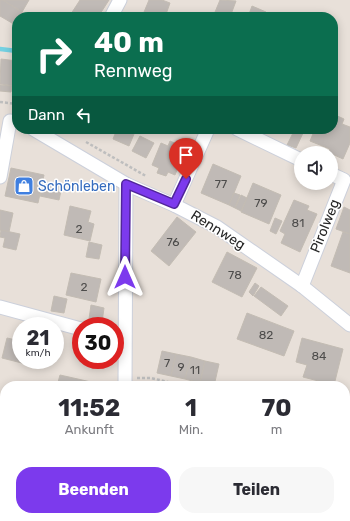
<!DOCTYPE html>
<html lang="de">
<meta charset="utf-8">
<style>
body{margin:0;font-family:Rubik,sans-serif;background:#f7f7f7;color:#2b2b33;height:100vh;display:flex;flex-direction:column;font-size:15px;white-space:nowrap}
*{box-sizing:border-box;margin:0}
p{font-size:13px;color:#7c7c81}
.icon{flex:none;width:22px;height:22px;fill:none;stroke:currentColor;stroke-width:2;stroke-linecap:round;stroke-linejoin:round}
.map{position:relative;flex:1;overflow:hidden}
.panel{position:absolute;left:0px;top:381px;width:350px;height:140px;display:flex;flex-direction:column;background:#fff;border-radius:16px 16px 0 0;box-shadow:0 2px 10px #0003}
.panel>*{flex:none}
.top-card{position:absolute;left:12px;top:12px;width:326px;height:122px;border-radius:16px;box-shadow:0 2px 10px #0003;background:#0b6e4f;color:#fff;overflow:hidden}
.tools{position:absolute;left:294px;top:146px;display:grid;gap:8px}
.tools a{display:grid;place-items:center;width:44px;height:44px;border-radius:50%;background:#fff;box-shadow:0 2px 10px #0003;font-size:20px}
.speed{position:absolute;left:12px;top:317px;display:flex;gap:8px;font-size:20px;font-weight:700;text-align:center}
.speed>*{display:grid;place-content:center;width:52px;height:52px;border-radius:50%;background:#fff;box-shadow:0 2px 10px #0003;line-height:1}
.speed small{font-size:10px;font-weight:400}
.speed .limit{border:6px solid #d22;background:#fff;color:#111}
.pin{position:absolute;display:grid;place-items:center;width:34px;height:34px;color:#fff;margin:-41px -17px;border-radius:50% 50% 50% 0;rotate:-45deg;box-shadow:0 0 4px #0007}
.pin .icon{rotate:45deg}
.me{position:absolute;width:44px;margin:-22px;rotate:0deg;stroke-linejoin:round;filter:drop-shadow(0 0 3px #0008)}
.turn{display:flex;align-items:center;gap:14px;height:84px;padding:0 16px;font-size:18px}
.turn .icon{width:52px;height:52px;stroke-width:2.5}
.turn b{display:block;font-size:28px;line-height:34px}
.then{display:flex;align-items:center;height:38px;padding:0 16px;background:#0003;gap:8px;font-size:15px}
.eta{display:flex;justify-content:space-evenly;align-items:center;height:68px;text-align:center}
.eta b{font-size:24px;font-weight:700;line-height:28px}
.action{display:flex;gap:8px;margin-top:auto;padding:8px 16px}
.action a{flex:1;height:46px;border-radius:16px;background:#7c3aed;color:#fff;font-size:16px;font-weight:700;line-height:46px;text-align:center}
.action a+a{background:#f7f7f7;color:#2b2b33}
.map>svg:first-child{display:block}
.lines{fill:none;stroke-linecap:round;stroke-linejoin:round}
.stream{stroke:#74d1e2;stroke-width:4.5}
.building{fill:#c0bab6;stroke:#c3bcb3}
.street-casing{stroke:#ccd0db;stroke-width:15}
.path{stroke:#bebebe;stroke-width:2.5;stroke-dasharray:3 2;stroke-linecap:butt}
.street{stroke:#fff;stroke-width:13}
.route-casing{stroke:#51269a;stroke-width:10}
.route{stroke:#7c3aed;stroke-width:7}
.labels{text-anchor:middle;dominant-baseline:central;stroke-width:3;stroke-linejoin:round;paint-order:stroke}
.number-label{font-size:12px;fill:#4d4c4b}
.shop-label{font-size:14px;fill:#366cbe;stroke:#fff;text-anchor:start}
.street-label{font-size:14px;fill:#272727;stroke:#fff}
</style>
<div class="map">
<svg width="350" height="521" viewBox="0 0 350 521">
<rect width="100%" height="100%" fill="#e8e0d9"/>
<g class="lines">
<path class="stream" d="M0,49l17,2"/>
</g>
<g class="building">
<path d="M0,0h3l27,17h-13v9l-17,-10z"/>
<path d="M3,0h26l-7,12z"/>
<path d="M80,0h29l-11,17h-29z"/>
<path d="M149,0h13l8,3 -5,14h-23z"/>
<path d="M220,0l16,1 -6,16h-17z"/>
<path d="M252,6l14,6 -2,5h-16z"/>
<path d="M1,59l16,2v25l-17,-2z"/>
<path d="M0,85l12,1 -1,6 -11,-1z"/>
<path d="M333,114l11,5 -2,5 8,3v16l-7,16 -15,-7 2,-3 -20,-8 5,-12h18z"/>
<path d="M117,129h6l11,5 -5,12 -16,-7z"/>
<path d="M295,129l8,4 -7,15 -9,-3z"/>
<path d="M140,136l14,7 -8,15 -14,-7z"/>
<path d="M170,141l9,4 -2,5 7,3 -9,22 -7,-3 -2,4 -9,-3 2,-5 -7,-3 9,-22 7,3z"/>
<path d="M213,164l28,12 -12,29 -28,-12z"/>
<path d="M11,168l33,7 -6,28 -33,-7z"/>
<path d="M43,182l19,4 -3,14 -19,-4z"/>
<path d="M253,183l28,12 -12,29 -28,-12z"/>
<path d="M234,193l6,2 -5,13 -6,-3z"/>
<path d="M241,195l6,3 -6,13 -6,-3z"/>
<path d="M294,200l15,6 -2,4 10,4 -17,38 -19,-9 4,-9 -5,-3z"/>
<path d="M70,206l21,5 -3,11 6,2 -4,17 -26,-6z"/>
<path d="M344,207l6,3v24l-14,-5z"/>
<path d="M0,210l13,3 -4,19 -9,-2z"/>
<path d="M177,217l19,15 -27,34 -18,-15z"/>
<path d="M275,218l7,3 -6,13 -6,-3z"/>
<path d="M1,230l19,4 -4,16 -13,-3 2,-9 -5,-1z"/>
<path d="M343,232l7,2v39l-19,-7z"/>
<path d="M89,242l13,3 -3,14 -13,-2z"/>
<path d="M227,252l30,16 -15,29 -30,-15z"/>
<path d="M71,273l30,6 -5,23 -30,-7z"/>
<path d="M255,283l4,3 -6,10 -4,-4z"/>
<path d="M261,287l27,19 -7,10 -27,-20z"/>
<path d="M54,296l13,3 -3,14 -13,-2z"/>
<path d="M91,305l13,3 -2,14 -13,-3z"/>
<path d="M247,313l47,18 -10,25 -47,-17z"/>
<path d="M7,338l14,3v19h19l-2,7 -36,-9z"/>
<path d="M302,338l41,11 -9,36 -31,-8 4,-12 -11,-3z"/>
<path d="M162,351l14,3 -5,22 -14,-3z"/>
<path d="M176,354l15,3 -6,22 -14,-3z"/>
<path d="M191,357l14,4 -5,22 -15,-4z"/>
<path d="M205,361l14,3 -5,22 -14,-3z"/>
<path d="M60,375l31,7 -1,4h-33z"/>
<path d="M0,403l5,1v32l-5,-1z"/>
<path d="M345,417l5,3v23l-5,6z"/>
<path d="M173,516h26l-1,5h-26z"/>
<path d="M239,516h23l-1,5h-23z"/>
<rect x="303" y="516" width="31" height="5"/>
</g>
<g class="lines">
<defs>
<g id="street">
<path d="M111,17l9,-17"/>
<path d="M33,129l93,55 48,21 43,22 85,59 48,39"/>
<path d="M237,129l64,31"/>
<path d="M0,177l10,-56"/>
<path d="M174,205l34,-76"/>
<path d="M302,286l42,-106 -13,-6"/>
<path d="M0,307l81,22"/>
<path d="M125,386l1,-202"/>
<path d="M132,516l1,5"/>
</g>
</defs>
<use href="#street" class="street-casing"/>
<g class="path">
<path d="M0,102l17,2"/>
<path d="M86,142l60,34"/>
<path d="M137,378h14l34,8"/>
<path d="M345,468l5,1"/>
<path d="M223,521l1,-5"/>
<path d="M299,521l1,-5"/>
</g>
<use href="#street" class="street"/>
</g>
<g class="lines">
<defs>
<path id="route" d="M125,277l1,-93 48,20 12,-25"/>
</defs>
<use href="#route" class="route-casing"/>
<use href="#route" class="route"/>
</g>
<defs>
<symbol id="shop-square" viewBox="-11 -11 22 22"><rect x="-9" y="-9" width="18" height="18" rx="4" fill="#3f7fe0" stroke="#fff"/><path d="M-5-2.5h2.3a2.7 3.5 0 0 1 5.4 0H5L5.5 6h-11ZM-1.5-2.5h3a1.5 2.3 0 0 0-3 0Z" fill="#fff"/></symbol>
</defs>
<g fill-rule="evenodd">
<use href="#shop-square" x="13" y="175" width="22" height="22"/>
</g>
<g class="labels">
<g class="number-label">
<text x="221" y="184">77</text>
<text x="261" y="203">79</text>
<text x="298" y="223">81</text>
<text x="79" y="229">2</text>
<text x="173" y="242">76</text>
<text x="235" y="275">78</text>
<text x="84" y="287">2</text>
<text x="266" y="335">82</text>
<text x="319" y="356">84</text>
<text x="167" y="363">7</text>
<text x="181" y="367">9</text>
<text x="195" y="370">11</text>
</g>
<g class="shop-label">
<text x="38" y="186">Schönleben</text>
</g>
<g class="street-label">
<text transform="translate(325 226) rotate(-68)">Pirolweg</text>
<text transform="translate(218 230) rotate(32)">Rennweg</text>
</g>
</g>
</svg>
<div class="tools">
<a><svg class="icon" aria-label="sound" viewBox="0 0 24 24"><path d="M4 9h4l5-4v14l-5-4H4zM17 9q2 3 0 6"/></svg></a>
</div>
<div class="speed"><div>21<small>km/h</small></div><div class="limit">30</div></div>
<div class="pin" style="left:186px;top:179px;background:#d93025"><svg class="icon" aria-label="arrive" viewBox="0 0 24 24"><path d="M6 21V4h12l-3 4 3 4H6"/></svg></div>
<svg class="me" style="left:125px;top:277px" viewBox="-20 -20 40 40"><path d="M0-17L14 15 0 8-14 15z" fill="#7c3aed" stroke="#fff" stroke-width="4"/></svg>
<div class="top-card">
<div class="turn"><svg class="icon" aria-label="right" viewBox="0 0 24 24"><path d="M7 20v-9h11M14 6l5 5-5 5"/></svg><div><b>40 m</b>Rennweg</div></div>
<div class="then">Dann<svg class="icon" aria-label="left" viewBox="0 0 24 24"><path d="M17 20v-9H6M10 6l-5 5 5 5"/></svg></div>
</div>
<section class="panel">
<div class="eta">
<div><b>11:52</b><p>Ankunft</p></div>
<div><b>1</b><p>Min.</p></div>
<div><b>70</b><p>m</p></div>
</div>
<div class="action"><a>Beenden</a><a>Teilen</a></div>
</section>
</div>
